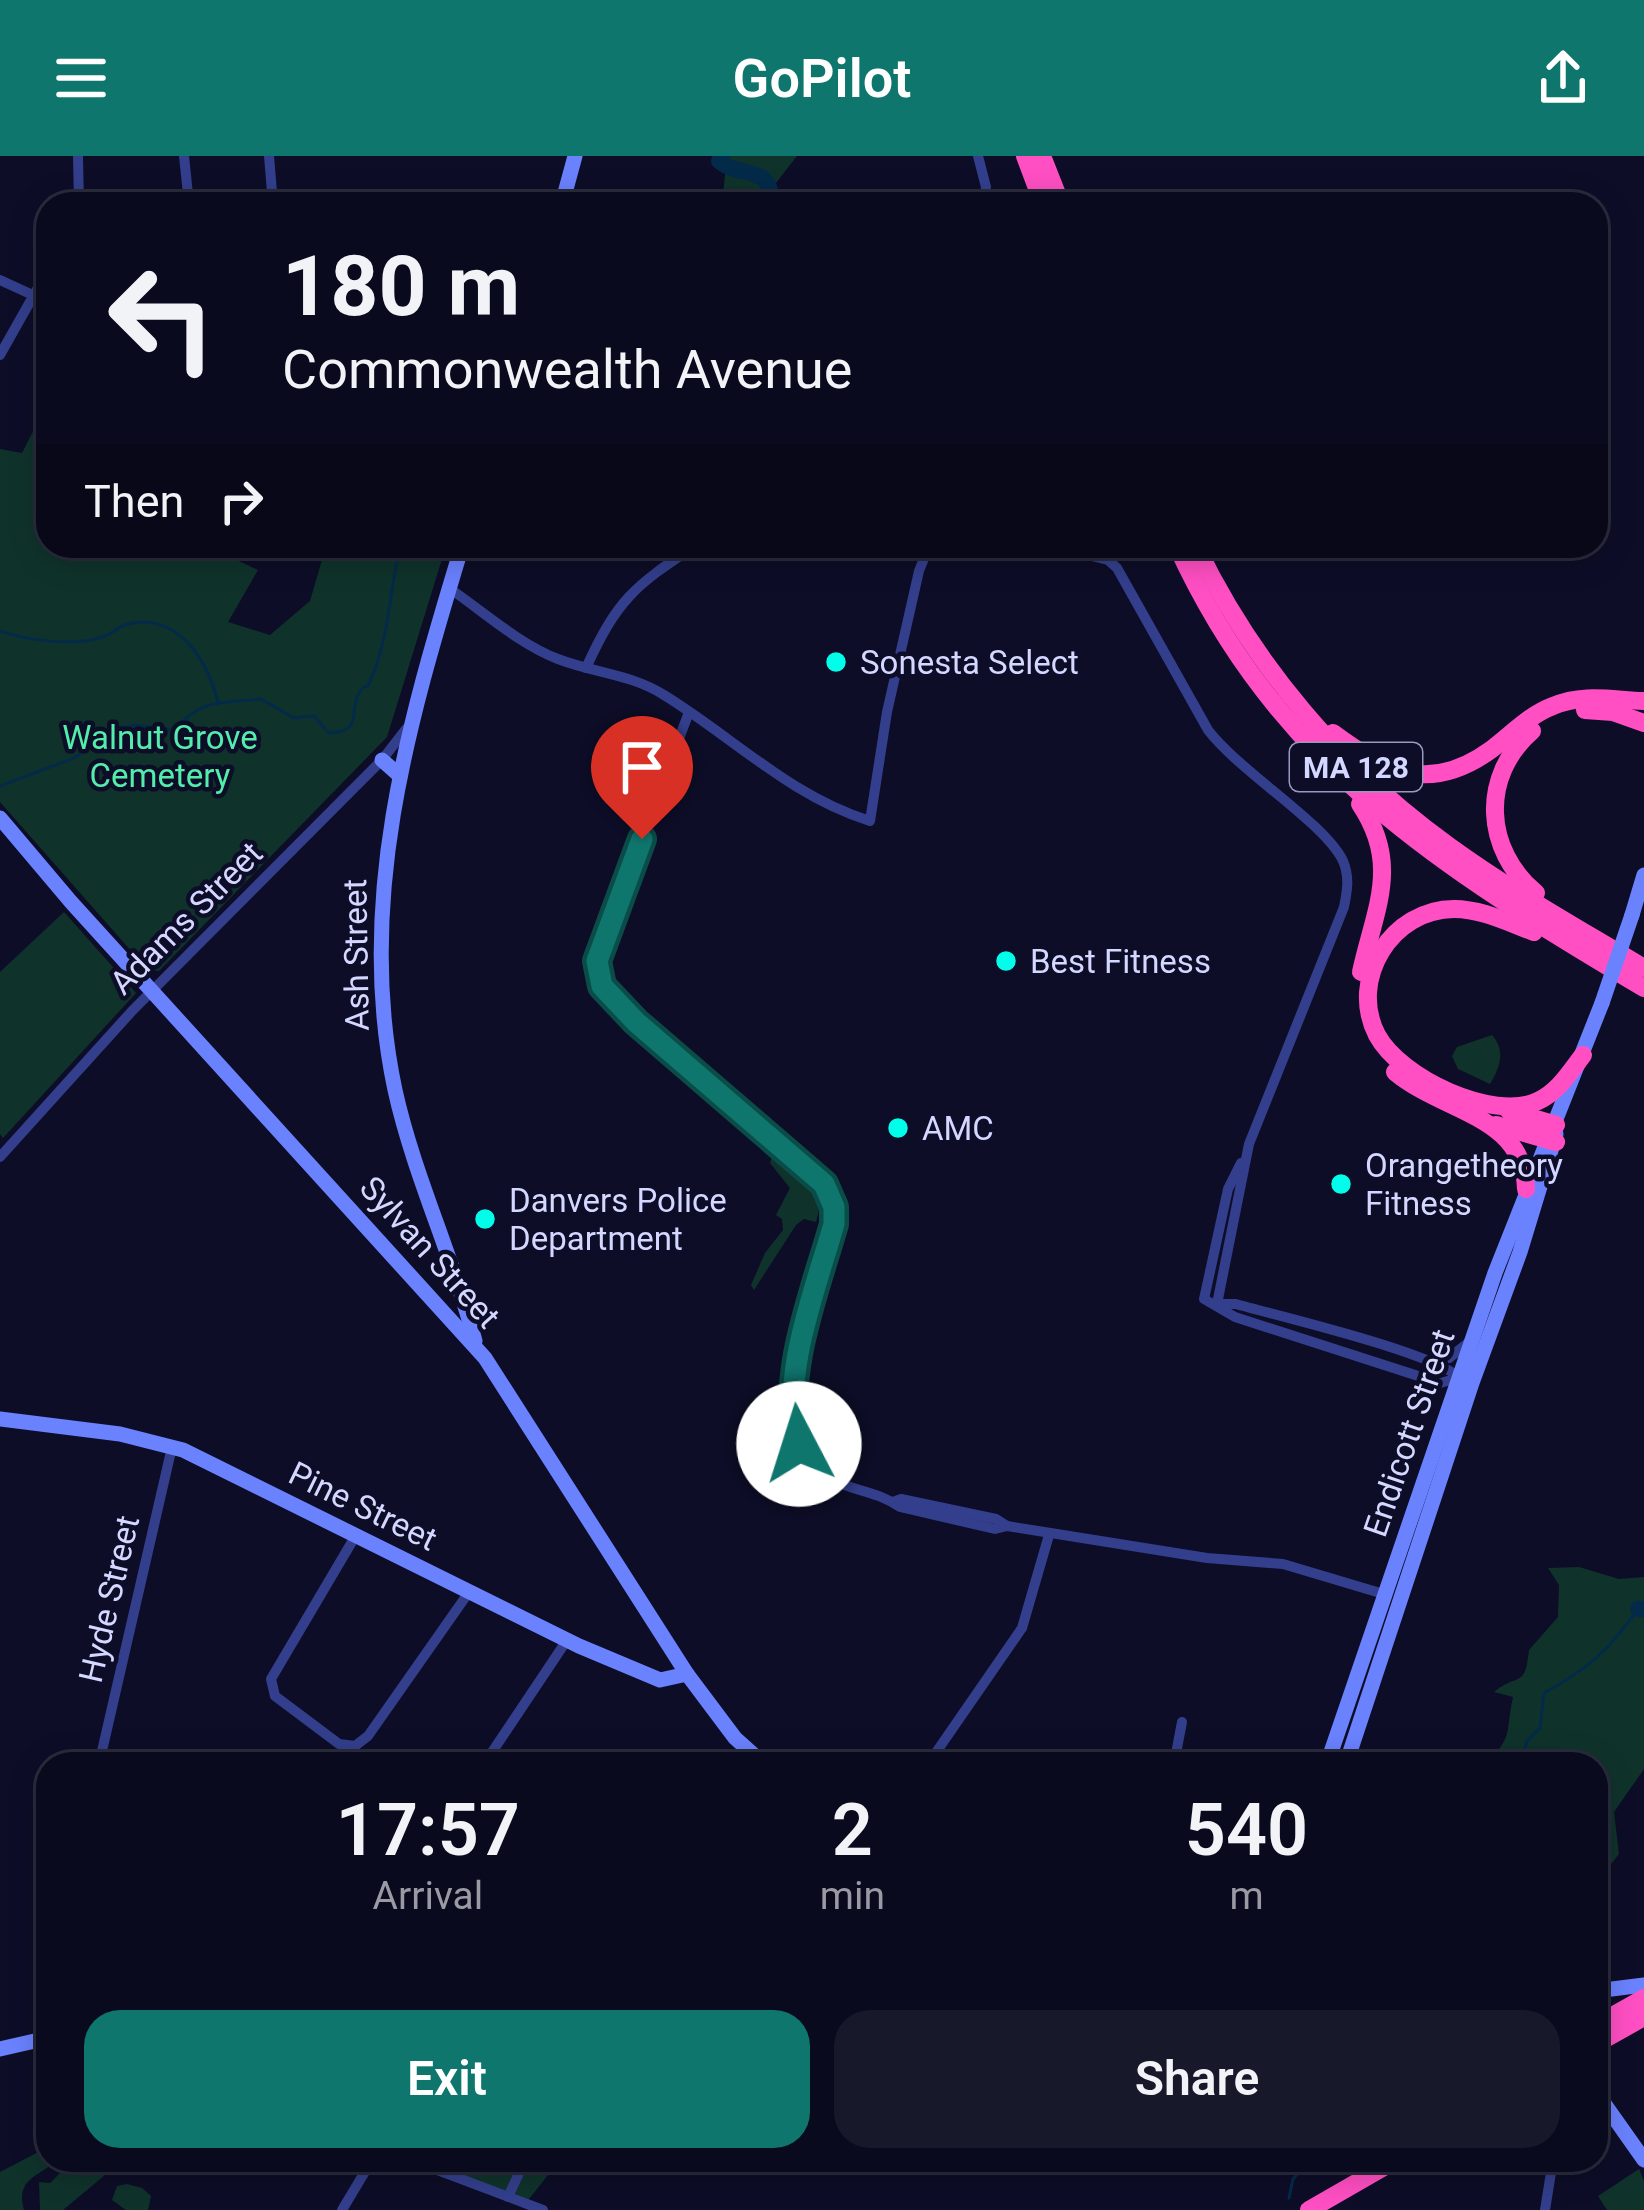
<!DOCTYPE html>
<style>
body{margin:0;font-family:Roboto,sans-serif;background:#18182b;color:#f1f3f6;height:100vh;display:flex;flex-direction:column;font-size:45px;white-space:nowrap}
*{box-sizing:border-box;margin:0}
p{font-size:39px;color:#999aa4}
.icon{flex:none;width:66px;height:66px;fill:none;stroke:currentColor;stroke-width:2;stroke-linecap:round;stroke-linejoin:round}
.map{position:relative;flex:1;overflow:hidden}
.sheet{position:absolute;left:36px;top:1596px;width:1572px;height:420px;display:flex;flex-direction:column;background:#0a0a1e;border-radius:36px;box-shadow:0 6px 30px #0003,0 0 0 3px #2a2b3c}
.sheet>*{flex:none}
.hud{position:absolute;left:36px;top:36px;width:1572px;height:366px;border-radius:36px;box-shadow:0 6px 30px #0003,0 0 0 3px #2a2b3c;background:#0a0a1e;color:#f1f3f6;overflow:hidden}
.pin{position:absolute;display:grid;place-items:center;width:102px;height:102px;color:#fff;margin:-123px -51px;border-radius:50% 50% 50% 0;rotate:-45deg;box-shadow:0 0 12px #0007}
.pin .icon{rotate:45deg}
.me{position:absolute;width:132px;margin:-66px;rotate:355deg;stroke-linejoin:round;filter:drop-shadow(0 0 9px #0008)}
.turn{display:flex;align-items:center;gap:42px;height:252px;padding:0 48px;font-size:54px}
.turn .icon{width:156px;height:156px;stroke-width:2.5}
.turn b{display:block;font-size:84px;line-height:102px}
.then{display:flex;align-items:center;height:114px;padding:0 48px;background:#0003;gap:24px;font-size:45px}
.eta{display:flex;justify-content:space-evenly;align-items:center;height:204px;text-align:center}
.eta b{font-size:72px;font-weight:600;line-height:84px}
.primary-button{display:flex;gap:24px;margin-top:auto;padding:24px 48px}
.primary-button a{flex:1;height:138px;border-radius:36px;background:#0f766e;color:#fff;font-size:48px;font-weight:600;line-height:138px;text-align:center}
.primary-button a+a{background:#18182b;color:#f1f3f6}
header{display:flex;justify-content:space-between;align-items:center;height:156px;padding:0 48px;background:#0f766e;color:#fff;font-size:54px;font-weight:600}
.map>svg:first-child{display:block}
.green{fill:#0f332b}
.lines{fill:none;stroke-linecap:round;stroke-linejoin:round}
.stream{stroke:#042a4a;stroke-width:3}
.river{stroke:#042a4a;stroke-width:16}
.street{stroke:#333f8c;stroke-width:10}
.secondary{stroke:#6b82ff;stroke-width:15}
.highway{stroke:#ff4fc3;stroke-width:18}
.secondary-bridge{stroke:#6b82ff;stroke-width:15}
.route-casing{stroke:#0a4d48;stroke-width:30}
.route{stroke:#0f766e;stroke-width:21}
.poi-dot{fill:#00ffeb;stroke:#0d0d28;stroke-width:4.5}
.labels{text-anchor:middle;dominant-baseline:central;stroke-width:9;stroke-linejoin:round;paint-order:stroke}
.shield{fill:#0d0d28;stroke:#989abe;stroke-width:3}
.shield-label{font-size:30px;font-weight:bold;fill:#d4d7ff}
.poi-label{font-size:33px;fill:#d4d7ff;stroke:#0d0d28;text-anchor:start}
.park-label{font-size:33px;fill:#52edaa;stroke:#0d0d28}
.street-label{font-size:33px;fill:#d4d7ff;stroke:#0d0d28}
</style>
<header><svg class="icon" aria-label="menu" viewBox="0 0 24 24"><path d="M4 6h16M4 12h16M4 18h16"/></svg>GoPilot<svg class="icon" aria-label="share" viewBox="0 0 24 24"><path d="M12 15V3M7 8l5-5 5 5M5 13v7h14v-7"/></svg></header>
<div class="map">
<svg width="1644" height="2054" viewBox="0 0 1644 2054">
<rect width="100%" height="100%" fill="#0d0d28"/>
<g class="green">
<path d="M727,0h70l-25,32 12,16h-62z"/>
<path d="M48,246v144h158l52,24 -30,52 42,13 40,-34 16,-55h120l-59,191 -228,234 -12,-2 -147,-167v-353l22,4z"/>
<path d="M64,756l72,81 -133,145 -3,-4v-162z"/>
<path d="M1492,879c14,16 8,32 -2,49l-32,-15 -6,-13 5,-9z"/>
<path d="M772,1000l36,27 12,23 -4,16 -12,-3 -8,6 -42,65 -3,-5 14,-32 18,-23 -1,-11 -6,-4 14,-27 -20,-25z"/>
<path d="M1579,1411l40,12 25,-2v192l-30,43 5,42 -15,19 -5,-2 -3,-11v-96h-109c27,-30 18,-30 26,-67l-19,-5c25,-20 31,-3 35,-42l29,-33 1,-32 -11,-17z"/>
<path d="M48,1991v13h9c-18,17 -42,18 -33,50h-24v-38z"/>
<path d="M73,2004h50l-60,50h-23l-1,-28 11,1z"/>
<path d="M476,2004h84l-35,44 -63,-26z"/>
<path d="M1639,2013l5,12v29h-37l-9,-14z"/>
<path d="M127,2028l15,4 9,8 -3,14h-22l-14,-10 5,-14z"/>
</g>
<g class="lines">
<g class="stream">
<path d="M0,475c27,10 75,15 103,6 10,-3 15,-11 25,-13 51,-11 79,36 90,78"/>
<path d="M0,630l74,-28 44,-30 18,-3 38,5c30,-33 45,-26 87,-31l33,19 20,-2 15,17c35,-1 19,-21 30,-40 10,-15 5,3 12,-14 18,-41 19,-90 29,-133"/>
<path d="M1521,1608l6,-23 13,-13 4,-35c44,-24 66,-44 94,-84"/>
<path d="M1289,2042l4,-19 14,-15"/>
</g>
<g class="river">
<path d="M722,0l-3,5c17,16 54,5 51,37l-9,6"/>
<path d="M1638,1453h6"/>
</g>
<g class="street">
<path d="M78,0l1,48"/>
<path d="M184,0l5,48"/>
<path d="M269,0l4,48"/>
<path d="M978,0l8,31 -3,17"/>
<path d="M0,124l48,22"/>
<path d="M0,199l48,-85"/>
<path d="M1051,390l57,14 9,8 91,162c32,42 117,93 135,131 7,16 4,31 1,46l-95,237 -32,160"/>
<path d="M449,432c35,24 70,56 109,71 36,14 73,15 106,36 70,43 126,101 206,126l17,-109 32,-141 10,-25"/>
<path d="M586,512c31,-68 48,-82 109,-122"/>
<path d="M689,556l-88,236 -4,26 14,24 213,186 10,22v18c-18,68 -74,196 -10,249 23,19 53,17 76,34l95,22 12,-3 200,32 76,6 104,31"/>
<path d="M0,1001l132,-146 250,-251 24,-31"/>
<path d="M1241,1007l-13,26 -24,110 31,18 205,66 19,-5"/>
<path d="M1221,1148h15c42,12 200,49 223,74"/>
<path d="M1432,1204l17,-2 19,-15"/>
<path d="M893,1346l8,-3 95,20 11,7"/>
<path d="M356,1379l-85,144 4,17 64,48 16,2 13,-10 101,-144"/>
<path d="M527,1602l9,6"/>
<path d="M99,1608l73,-317"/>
<path d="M484,1608l83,-124"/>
<path d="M928,1608l94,-136 27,-93"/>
<path d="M1174,1608l8,-42"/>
<path d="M411,2004l132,50"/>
<path d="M508,2041l17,-37"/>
<path d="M342,2054l30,-50"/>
<path d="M1545,2054l8,-50"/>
</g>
<g class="secondary">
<path d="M562,48l13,-48"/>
<path d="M462,390c-54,178 -107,357 -67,544 19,86 58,166 80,251"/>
<path d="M382,604l18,16"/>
<path d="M0,662l71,84 414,456 202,316 48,64 29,26"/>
<path d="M1632,759l12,-40"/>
<path d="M0,1263l120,15 63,16 396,196 81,34 27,-6"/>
<path d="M1327,1608l168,-491 107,-270"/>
<path d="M1346,1608l126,-381 48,-131 36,-118"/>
<path d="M1596,1835l48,-6"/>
<path d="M0,1893l48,-11"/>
<path d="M1596,1936l48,68"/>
</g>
<g class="highway">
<path d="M1025,0l18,48"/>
<path d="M1042,0l19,48"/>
<path d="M1177,390c101,221 267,323 467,442"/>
<path d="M1196,390c57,119 146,223 253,300 62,45 129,82 195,122"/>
<path d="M1585,554l28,2 31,11"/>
<path d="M1532,575c-52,45 -48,119 4,162"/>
<path d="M1333,577c54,40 98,61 159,16 20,-15 37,-34 61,-43 30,-13 59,-6 91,-5"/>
<path d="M1360,648c41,61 15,104 1,168"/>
<path d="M1534,776c-25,-9 -52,-23 -80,-23 -62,0 -106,70 -77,126 23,43 116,87 161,66 20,-9 32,-29 45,-46"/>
<path d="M1395,916c49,41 129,43 131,117"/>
<path d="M1509,955l47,14"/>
<path d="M1496,969l60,17"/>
<path d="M1596,1869l48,-27"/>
<path d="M1596,1888l48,-27"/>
<path d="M1309,2054l87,-50"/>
</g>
<path class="secondary-bridge" d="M1602,847l30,-88"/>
</g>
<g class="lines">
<defs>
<path id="route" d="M642,683l-45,122 5,25 34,36 188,162 10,23v17c-18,64 -55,155 -35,220"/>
</defs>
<use href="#route" class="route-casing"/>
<use href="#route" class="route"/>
</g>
<g class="poi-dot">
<circle cx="836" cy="506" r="12"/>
<circle cx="1006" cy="805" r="12"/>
<circle cx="898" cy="972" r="12"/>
<circle cx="1341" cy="1028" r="12"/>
<circle cx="485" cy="1063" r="12"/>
</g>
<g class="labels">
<rect class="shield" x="1290" y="587" width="132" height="48" rx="9"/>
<g class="shield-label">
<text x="1356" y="611">MA 128</text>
</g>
<g class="poi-label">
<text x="860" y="506">Sonesta Select</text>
<text x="1030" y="805">Best Fitness</text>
<text x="922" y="972">AMC</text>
<text x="1365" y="1009">Orangetheory<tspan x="1365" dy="38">Fitness</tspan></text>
<text x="509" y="1044">Danvers Police<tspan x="509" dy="38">Department</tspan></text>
</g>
<g class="park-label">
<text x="160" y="581">Walnut Grove<tspan x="160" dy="38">Cemetery</tspan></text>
</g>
<g class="street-label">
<text transform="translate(186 762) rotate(-45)">Adams Street</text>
<text transform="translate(356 799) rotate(-91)">Ash Street</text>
<text transform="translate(430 1096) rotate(48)">Sylvan Street</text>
<text transform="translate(1409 1277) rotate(-71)">Endicott Street</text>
<text transform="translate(363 1350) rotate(26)">Pine Street</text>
<text transform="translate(109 1443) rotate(-77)">Hyde Street</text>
</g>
</g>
</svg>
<div class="pin" style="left:642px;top:683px;background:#d93025"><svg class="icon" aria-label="arrive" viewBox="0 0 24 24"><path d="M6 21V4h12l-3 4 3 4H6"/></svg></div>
<svg class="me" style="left:799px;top:1288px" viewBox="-20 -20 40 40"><circle r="19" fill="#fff"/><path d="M0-13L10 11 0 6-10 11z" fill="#0f766e"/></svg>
<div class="hud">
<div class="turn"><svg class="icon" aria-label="left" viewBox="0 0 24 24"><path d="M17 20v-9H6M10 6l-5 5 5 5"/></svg><div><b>180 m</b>Commonwealth Avenue</div></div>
<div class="then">Then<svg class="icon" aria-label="right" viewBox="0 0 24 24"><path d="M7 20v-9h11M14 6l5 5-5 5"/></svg></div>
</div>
<section class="sheet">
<div class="eta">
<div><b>17:57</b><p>Arrival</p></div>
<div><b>2</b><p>min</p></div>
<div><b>540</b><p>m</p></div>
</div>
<div class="primary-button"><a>Exit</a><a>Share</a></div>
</section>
</div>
